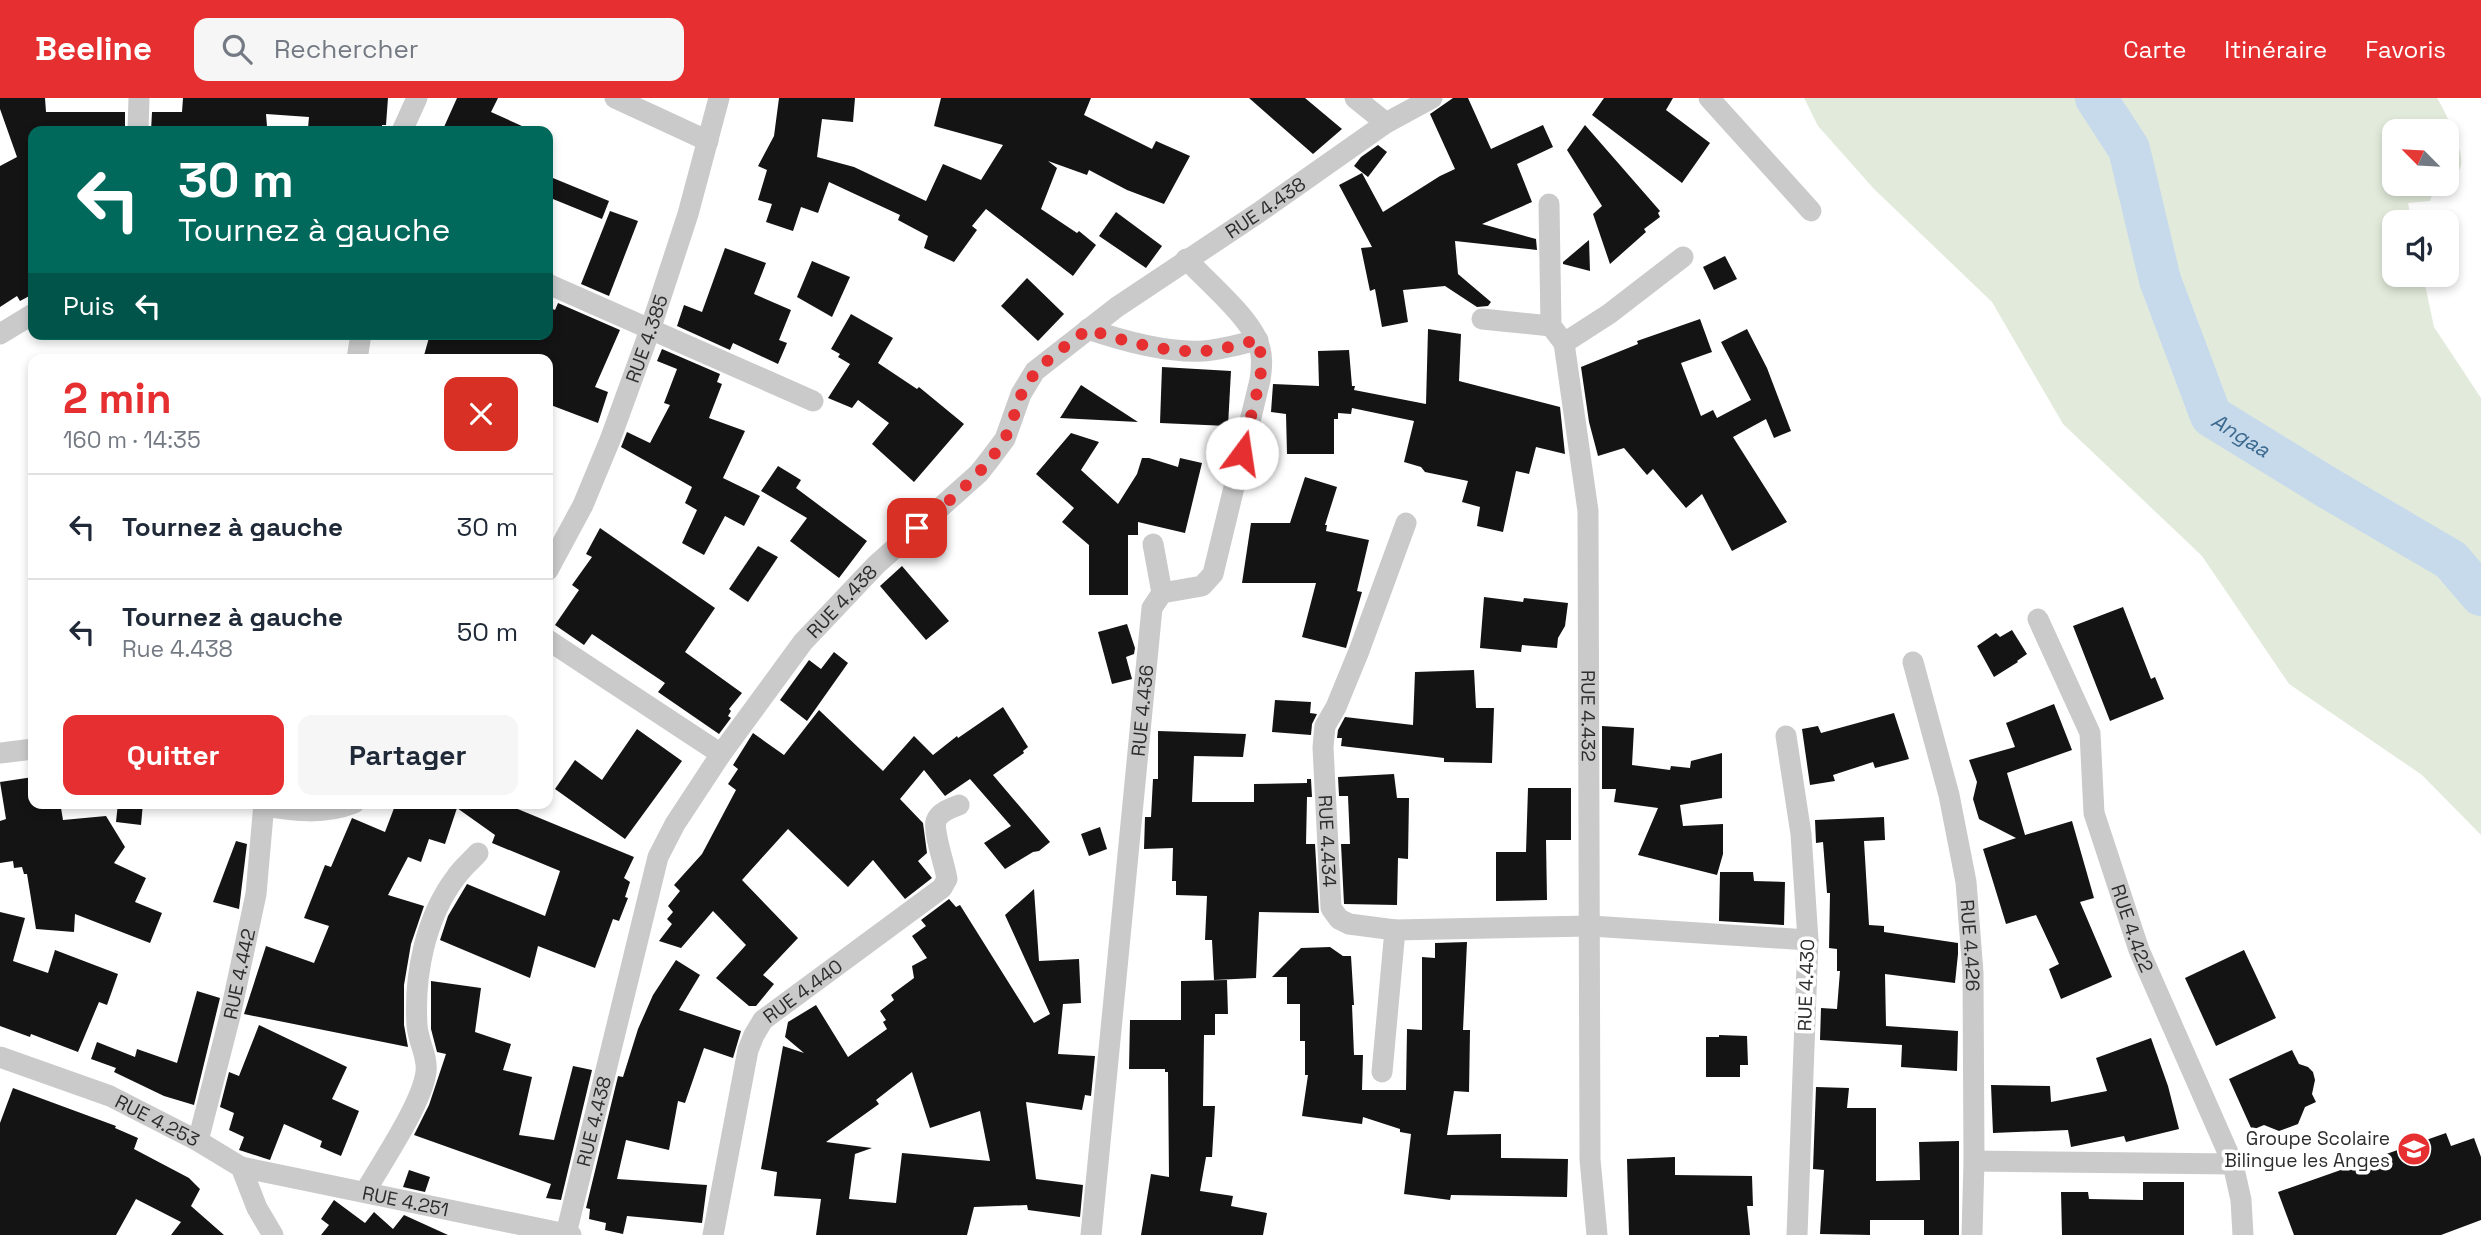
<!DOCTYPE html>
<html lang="fr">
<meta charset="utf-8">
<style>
body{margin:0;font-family:"Space Grotesk",sans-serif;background:#f6f6f7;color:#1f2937;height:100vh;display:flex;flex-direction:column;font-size:26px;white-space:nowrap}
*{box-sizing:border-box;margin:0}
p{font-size:23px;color:#747a83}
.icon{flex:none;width:38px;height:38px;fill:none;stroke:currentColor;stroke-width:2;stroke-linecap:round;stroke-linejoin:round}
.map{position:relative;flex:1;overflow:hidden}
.drawer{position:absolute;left:28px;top:256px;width:525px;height:455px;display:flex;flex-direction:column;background:#fff;border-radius:14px;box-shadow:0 4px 10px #0003}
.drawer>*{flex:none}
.guide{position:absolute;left:28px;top:28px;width:525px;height:214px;border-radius:14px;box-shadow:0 4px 10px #0003;background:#00695c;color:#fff;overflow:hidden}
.needle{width:46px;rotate:294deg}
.buttons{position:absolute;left:2382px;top:21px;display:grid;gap:14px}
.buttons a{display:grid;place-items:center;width:77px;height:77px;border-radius:14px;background:#fff;box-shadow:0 4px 10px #0003;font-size:35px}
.pin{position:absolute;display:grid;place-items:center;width:60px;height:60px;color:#fff;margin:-30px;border-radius:14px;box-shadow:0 4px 10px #0006}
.me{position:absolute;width:77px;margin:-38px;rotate:14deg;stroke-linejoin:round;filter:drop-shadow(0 0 5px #0008)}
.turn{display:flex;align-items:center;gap:24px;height:147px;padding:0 35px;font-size:32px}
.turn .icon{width:91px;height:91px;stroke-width:2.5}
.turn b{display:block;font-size:49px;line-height:60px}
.then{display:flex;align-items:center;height:66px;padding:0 35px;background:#0003;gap:14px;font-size:26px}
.round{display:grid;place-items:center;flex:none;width:74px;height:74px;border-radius:14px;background:#f6f6f7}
.headline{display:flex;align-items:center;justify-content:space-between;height:119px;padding:0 35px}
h1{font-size:42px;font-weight:700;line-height:52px;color:#e52f30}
.action{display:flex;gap:14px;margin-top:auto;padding:14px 35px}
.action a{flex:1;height:80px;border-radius:14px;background:#e52f30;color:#fff;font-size:28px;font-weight:700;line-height:80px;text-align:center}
.action a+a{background:#f6f6f7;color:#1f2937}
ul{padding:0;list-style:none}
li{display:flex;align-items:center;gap:21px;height:105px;padding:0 35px;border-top:2px solid #e0e1e3}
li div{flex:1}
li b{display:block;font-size:26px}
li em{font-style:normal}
header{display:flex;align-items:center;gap:42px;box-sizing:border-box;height:98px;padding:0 35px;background:#e52f30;color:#fff}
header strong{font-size:33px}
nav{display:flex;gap:38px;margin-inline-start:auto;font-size:24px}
.search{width:490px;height:63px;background:#f6f6f7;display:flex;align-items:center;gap:18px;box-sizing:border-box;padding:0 24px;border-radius:14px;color:#747a83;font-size:26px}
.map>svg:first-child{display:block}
.green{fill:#e2ebdb}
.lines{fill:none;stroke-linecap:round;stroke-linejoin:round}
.river{stroke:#c7daeb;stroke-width:42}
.building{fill:#141414;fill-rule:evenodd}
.street{stroke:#cacaca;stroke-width:21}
.route{stroke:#e52f30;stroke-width:12;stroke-dasharray:0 21.6}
.labels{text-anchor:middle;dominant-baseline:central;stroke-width:7;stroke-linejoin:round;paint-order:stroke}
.street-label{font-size:19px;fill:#2d2d2d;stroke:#fff}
.poi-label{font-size:19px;fill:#2d2d2d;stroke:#fff;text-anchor:end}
.water-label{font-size:21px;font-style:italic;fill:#3c698f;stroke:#fff}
</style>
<header>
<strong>Beeline</strong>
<div class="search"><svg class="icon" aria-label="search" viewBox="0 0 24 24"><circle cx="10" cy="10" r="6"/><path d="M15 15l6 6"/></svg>Rechercher</div>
<nav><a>Carte</a><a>Itinéraire</a><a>Favoris</a></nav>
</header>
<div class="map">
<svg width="2481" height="1137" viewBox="0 0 2481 1137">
<rect width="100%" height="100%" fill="#fff"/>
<path class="green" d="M1804,0h633c8,12 27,53 24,67 -1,8 -9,12 -14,16l-1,-50h-52v53h49l-9,6 -4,11 -22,2 4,19h-18v53h29l11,52 47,71v437l-59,-60 -133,-91 -87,-128 -139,-132 -71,-122 -118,-113 -56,-63z"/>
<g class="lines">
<path class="river" id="s1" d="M2096,0l33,51 31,131 51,136 117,72 123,72 30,35"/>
</g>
<g class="building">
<path d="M0,0h45l1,14h79v19h-92v163l-13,7 -3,-5 -17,11v-141l17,-9 -17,-48z"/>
<path d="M183,0h205l-2,27h-4v6l-74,-3 1,-11 -43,-3 1,12 -24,1 1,4h-93l1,-19h30z"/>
<path d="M457,0h41l-7,14 42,19h-79l-10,-4z"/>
<path d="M779,0h76l-2,24 -31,-3 -5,38 37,10 72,34 17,-37 38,16 22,-35 -69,-19 7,-28h150l-7,17 68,34 4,-8 34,15 -26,48 -37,-14 -38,-20 -2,5 -39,-14 9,7 -16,41 36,24 2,-2 17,14 -23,31 -87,-67 -14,17 5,4 -23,32 -30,-14 4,-12 -30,-16 2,-5 -71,-33 -11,31 -17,-6 -8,24 -27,-9 6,-18 -14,-4 9,-30 -9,-4 16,-30z"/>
<path d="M1249,0h56l37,31 -29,25z"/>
<path d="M1453,0h15l23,51 52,-24 10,22 -36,17 15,38 -50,22 54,15 1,11 -82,-9 3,33 33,28 -3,4 -11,1 -32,-21 -42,4 5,32 -26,5 -7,-38 -5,2 -9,-43 11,-1 -33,-62 23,-12 21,39 57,-36 15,-7 -25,-55z"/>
<path d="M1604,0h69l-7,12 44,33 -28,40 -90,-68z"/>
<path d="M1585,27l75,86 -2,2 2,4 -16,12 2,3 -36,32 -17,-50 9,-8 -35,-56z"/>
<path d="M1378,47l9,7 -19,25 -14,-11 7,-9z"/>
<path d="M548,78l61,25 -7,18 -54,-22z"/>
<path d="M610,113l28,10 -29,75 -28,-12z"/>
<path d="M1116,114l46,34 -16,22 -47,-32z"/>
<path d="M1589,142l1,31 -27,-7v-2z"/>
<path d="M725,150l41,15 -12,31 37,16 -12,30 8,3 -9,21 -45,-21 -3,7 -53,-24 7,-21 18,7z"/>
<path d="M1725,158l12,23 -23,11 -11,-23z"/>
<path d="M812,163l38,16 -18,40 -35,-20z"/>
<path d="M1027,180l37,36 -26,27 -37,-35z"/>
<path d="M558,205l62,27 -25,57 13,5 -10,31 -50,-19v-45h-125l7,-25h118v-27l7,3z"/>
<path d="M851,216l42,24 -15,25 39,26 2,-2 45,37 -50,58 -42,-38 17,-21 -31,-23 -6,8 -24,-10 22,-34 -12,-7 2,-3 -9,-5z"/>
<path d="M1700,221l12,33 -31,11 20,53 12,-6 4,8 34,-18 -30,-58 26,-13 20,39 24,63 -17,7 -8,-19 -33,18 54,85 -55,29 -30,-57 -16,14 -33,-39 -6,6 -23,-27 -26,8 -9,-34 -8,-55 57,-23 -1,-3z"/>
<path d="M1428,231l33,5 -2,47 101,26 5,47 -29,-7 -7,27 -13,-3 -13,61 -26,-6 3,-19 -18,-5 6,-21 -43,-9 -4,-5 -17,-5 10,-41 -62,-13 -1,6 -13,-1v6h-4v35h-47l-1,-40 -15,-2 2,-28 46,2 -1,-35 31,-1 3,36h3l-1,4 72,14z"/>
<path d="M662,251l58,25 -3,8 5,2 -13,34 36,13 -22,47 37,18 -16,30 -19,-10 -21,39 -22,-12 15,-33 -12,-7 7,-16 -71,-40 6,-15 23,11 20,-38 -6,-2 13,-34 -20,-8z"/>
<path d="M1162,269l69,4 -3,55 -68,-3z"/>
<path d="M1081,287l57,37 -78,-4z"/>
<path d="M1071,335l28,9 -18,28 37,34 19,-30 5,-16h7l29,9 2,-9 22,5 -17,70 -47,-11v13h-10v60h-39v-50l-27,-23 12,-14 -38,-34z"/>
<path d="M778,368l23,14 -5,8 71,53 -28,37 -49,-37 17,-23 -46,-27z"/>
<path d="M1305,379l32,10 -12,38h2l-1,6 43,9 -12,51 5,1 -16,56 -44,-11 14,-54h-74l9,-60h39z"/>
<path d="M600,430l115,80 -30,44 57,41 -13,16 2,2 -3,5 3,2 -12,16 -61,-42 7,-9 -73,-49 -8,11 -29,-20 24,-35 -7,-5 20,-28 -6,-3z"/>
<path d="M758,448l20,11 -30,45 -19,-13z"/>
<path d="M902,468l47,55 -23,19 -46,-54z"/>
<path d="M1484,499l39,5 1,-4 44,5 -3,23 -7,12 -1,10 -35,-3 -1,7 -41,-4z"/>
<path d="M2123,509l28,72 4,-2 9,22 -54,22 -37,-95z"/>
<path d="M1127,526l8,24 -1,6 -8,3 6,22 -20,5 -14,-52z"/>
<path d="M2012,532l15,24 -10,7 1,1 -24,15 -17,-31 19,-13 4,4z"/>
<path d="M834,554l14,11 -41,58 -27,-21 29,-40 12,9z"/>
<path d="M1474,572l2,38h18l-2,55 -48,-1v-4l-103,-12 1,-8h-5l1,-8 7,-13 68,8 2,-53z"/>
<path d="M1275,602l36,2 -1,11 7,1 -5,10 -1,11 -39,-3z"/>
<path d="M2054,606l18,46 -65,23 18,62 47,-14 22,77 -14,4 32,75 -51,22 -12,-30 10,-5 -23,-49 -30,9 -23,-75 33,-11 -37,-19 -6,-20 4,-17 -8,-22 46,-13 -9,-24z"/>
<path d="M1003,609l25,40 -5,4 1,2 -31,22 57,67 -11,9 -6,1 -28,17 -21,-26 27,-17 -41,-47 -25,17 -21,-26 -24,29 23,24 4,30 -9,8 14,17 -27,21 -32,-39 -25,27 -60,-58 -46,51 56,58 -35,37 11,9 -18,22h-7l-33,-28 30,-33 -33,-34 -32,37 -22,-7 13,-17 -5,-5 6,-7 -5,-6 12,-15 -6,-6 28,-31 34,-64 -8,-6 10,-15 -5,-4 20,-32 31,22 35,-45 64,61 31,-35 19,19 24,-19 1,2z"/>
<path d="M1894,615l15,46 -34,9 -2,-6 -40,13 2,6 -25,4 -8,-56 16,-3 3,7z"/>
<path d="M1602,628l32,2 -2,37 38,5 1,-4 19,2 1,-7 31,-8v45l-42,7 3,21 40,-2v30l-6,21 -79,-20 20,-47 -44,-6 2,-13h-14z"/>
<path d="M637,631l45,32 -57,78 -70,-50 20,-29 27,20z"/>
<path d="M1158,633l88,3 -3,23 -49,-1 -2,46h62v-18l53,-1v-4h4l1,18h-5l-1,47h9l4,69 -60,-1 -3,66 -42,2 -2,-40h-7l2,-44 -31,-1v-14h-4l1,-33 -29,1 1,-32h6l2,-38h5z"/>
<path d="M1394,676l3,24h12l-1,61 -10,-1 -1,47 -53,-1 -3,-60h9l-2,-48h-9l-1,-19z"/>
<path d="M33,679v26h23l1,6 4,-1 2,12 43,-4 19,31 -11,16 32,15 -11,24 27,11 -12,30 -75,-29 -1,18 -38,-3 -9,-55h-3l-2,-7 -8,1 -1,-7 -13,2v-42l6,-2 -6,-37z"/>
<path d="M1528,690h43v52h-25l1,60 -51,1v-49h30z"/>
<path d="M118,705h25l-2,22 -25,-3z"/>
<path d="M396,705h107l131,54 -10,21 6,4 -5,15 3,1 -9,23 -6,-2 -18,49 -57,-22 -8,32 -90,-38 8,-24 19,-32 78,32 15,-45 -68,-28 3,-8 -38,-27 -12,36 -16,-5 -8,23 -13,-5 -20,38 36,11 -13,38 -7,41v40l4,22 -164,-33 22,-68 48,17 15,-37 -25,-8 21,-53 6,2 21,-49 33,14z"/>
<path d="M1884,719l1,23 -21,1 5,84 15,1v6l74,11v11l-3,29 -70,-9 1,52 72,5 -1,40 -56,-4 1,-22 -82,-5 1,-32 16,1 3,-38h-3v-22l-8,-1 1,-55h-3l-4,-51 -7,1 -1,-23z"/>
<path d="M1100,729l7,22 -18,7 -8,-22z"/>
<path d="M236,743l11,3 -8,65 -26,-7z"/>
<path d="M1720,774h33l1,9 31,1 -1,43 -65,-4z"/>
<path d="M1034,791l5,72 40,-2 2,44 -18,1 -5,50 37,2 -4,40 -6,-1 -3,15 -56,-8 10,77 47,6 -3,32 -52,-7 -1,-5 -53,2 -7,28h-151l5,-36 -47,-3 3,-24 -16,-3 22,-123 21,7 -19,-16 3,-15 28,-17 32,52 39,-28 -4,-7 3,-2 -6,-9 14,-11 -3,-5 23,-17 -2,-12 15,-8 -15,-22 14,-10 -5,-6 28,-21 7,8 4,-2 74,118 16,-9 -45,-99zM912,974l18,56 50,-17 10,50 -88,-8 -6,50 -47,-4 6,-45 17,-6 -46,-6 53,-38 -3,-4z"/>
<path d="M0,814l25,6 -12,43 35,12 7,-23 63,24 -11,31 -8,-3 -21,50 -47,-18 -1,3 -30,-11z"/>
<path d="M1467,844l-4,88h7l-1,62 -15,-1 -7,44 54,-1v24l67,1 -1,38 -116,-2 -1,5 -46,-6 7,-60 -11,-2v-3l-37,-12 -1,7 -60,-8 6,-41h-3v-34h-5v-37h-13v-27h-15l29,-29 29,-1 13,9h8l3,49h-2l2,50h9l-1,35h44l1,-61 15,1v-73l13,1v-15z"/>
<path d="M2244,852l32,68 -60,28 -31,-68z"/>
<path d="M676,862l24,15 -21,35 62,21 -8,27 -29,-10 -19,55 -7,-2 -9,49 -43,-10 -9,39 90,6 -5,38 -75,-7 -4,18 -18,-4 1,-7 -17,-4 1,-10 -4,-1 32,-132 5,1 15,-48 15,-34z"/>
<path d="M1227,882l1,34h-13v21h-11l-1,71h12l-3,51h-6l-6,34 33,5 -2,10 36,7 -4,22h-122l10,-61 18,3 -1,-105h-3v-3h-36l1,-49h51v-39z"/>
<path d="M431,883l50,7 -6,44 36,12 -8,26 29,7 -13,58 35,5 19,-74 19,4 -31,130 -15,-2 5,-14 -137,-49 15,-30 17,-51 -9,-2 -6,-23z"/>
<path d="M197,893l23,7 -26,107 -30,-9 -50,-24 2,-4 -25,-9 6,-17 38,15 2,-8 40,14z"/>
<path d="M259,927l88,42 -15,32 27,12 -18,45 -21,-9 2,-6 -38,-17 -14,36 -31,-10 5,-13 -15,-7 5,-17 -14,-6 9,-35 10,4z"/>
<path d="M1719,937l28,1 1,29h-8v12h-34v-40h13z"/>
<path d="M2151,940l17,48 11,43 -53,13 -2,-6 -53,11 -3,-17 -75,3 -2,-48 59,1 1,16 56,-11 -11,-33z"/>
<path d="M2292,952l7,14 9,3 5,5 2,8 -3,14 4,8 -11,5 -7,17 -19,7 -15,-6 -12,5 -23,-51z"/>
<path d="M1816,989l33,1 -2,20h29v73l44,-1 -1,-38 40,-1v94h-35v-15h-54v15l-50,-1 4,-64 -11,-1z"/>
<path d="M13,990l103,38 -1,2 23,10 -4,11 55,29 11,11 -9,17 33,29h-53l10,-13 -45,-23 -20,36h-116v-112z"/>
<path d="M2446,1035l5,13 23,-8 7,19v63l-40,15h-147l-16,-43z"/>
<path d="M1675,1059v18l77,1 1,30h-6l3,29h-121l-2,-76z"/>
<path d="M409,1072l21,7 -5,15 -22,-5z"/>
<path d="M2143,1084h41v53h-122l-1,-43h27l1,7 54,1z"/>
<path d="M334,1102l31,23 9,-11 19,17 11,-14 44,20h-127l8,-10 -8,-6z"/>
</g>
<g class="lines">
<g class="street">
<path d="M615,0l93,43"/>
<path d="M1355,0l31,25"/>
<path d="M1709,0l102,113"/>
<path d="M138,33l1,-33"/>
<path d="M402,33l15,-33"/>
<path id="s2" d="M1549,106l2,122 13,17 24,168 2,648 7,76"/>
<path d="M548,186l265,117"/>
<path d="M1482,221l69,7"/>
<path d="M1088,231c35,12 78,24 115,22 18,-1 37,-7 55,-11"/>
<path d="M0,236l33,-20"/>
<path d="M1564,245l45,-29 74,-57"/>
<path d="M357,261l4,-25"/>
<path id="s3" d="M1406,425l-47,128 -23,56 -11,19 -2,21 8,161 8,11 10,5 46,6 196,-4 217,14"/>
<path d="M1153,446l9,49"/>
<path id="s4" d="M548,472l35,-65 27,-65 40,-110 38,-116 31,-116"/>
<path id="s5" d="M2038,521l52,114 4,80 45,137 94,214 8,36 2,35"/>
<path d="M548,542l173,114"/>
<path id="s6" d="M1913,564l36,133 17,87 7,91 1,188 -2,74"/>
<path d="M1786,638l15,98 7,106 -11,295"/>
<path d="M0,655l33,-4"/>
<path d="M263,708c31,5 61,9 91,-3"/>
<path id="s7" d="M0,959l110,39 88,45 43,26 16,41 16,27"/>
<path d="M1382,974l13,-142"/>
<path id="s8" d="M198,1043l32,-125 26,-122 8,-91"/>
<path d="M1974,1063l259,3"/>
<path id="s9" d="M241,1069l330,68"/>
<path d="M365,1094c17,-30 57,-88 61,-120 2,-16 -8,-30 -9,-47 -3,-50 8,-107 39,-148 6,-9 15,-16 22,-24"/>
<path id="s10" d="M566,1136l92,-377 17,-33 46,-70 82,-112 73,-77 103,-92 11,-14 15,-20 16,-45 14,-23 82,-64 141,-94 128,-90 46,-25"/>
<path id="s11" d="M713,1137l35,-185 6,-15 9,-15 179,-132 5,-9c-2,-14 -14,-46 -11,-58 3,-9 15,-13 23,-16"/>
<path id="s12" d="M1091,1137l61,-627 10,-15 40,-7 11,-12 47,-194c2,-13 3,-25 -2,-38 -9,-25 -52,-62 -72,-83"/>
</g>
</g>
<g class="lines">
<path class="route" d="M917,430c31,-27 65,-52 86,-87 10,-15 12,-34 20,-50 14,-27 41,-43 65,-62 35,12 78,24 115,22 18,-1 37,-7 55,-11l4,21 -2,19 -18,73"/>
</g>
<defs>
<symbol id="school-disc" viewBox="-11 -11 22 22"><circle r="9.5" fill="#e52f30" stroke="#fff"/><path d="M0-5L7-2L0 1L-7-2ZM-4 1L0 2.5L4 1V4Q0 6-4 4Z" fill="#fff"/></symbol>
</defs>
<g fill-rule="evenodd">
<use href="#school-disc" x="2395" y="1032" width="38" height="38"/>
</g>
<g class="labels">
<g class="street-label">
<text stroke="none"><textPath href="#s10" startOffset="1292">RUE 4.438</textPath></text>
<text stroke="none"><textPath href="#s4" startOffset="252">RUE 4.385</textPath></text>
<text stroke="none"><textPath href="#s10" startOffset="704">RUE 4.438</textPath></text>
<text stroke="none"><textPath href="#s12" startOffset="527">RUE 4.436</textPath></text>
<text stroke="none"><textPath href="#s2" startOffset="518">RUE 4.432</textPath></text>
<text stroke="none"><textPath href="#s3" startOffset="334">RUE 4.434</textPath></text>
<text stroke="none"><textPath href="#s5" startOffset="327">RUE 4.422</textPath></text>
<text stroke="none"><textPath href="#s6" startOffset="290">RUE 4.426</textPath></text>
<text stroke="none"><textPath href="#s8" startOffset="172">RUE 4.442</textPath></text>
<text transform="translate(1806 887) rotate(-88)">RUE 4.430</text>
<text stroke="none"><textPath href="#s11" startOffset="271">RUE 4.440</textPath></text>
<text stroke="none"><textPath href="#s7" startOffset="170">RUE 4.253</textPath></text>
<text stroke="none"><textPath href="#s10" startOffset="116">RUE 4.438</textPath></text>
<text stroke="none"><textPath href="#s9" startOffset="168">RUE 4.251</textPath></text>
</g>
<g class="poi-label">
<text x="2390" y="1040">Groupe Scolaire<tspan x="2390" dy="22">Bilingue les Anges</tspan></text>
</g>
<g class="water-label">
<text stroke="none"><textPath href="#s1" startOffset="376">Angaa</textPath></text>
</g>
</g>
</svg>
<div class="buttons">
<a><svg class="needle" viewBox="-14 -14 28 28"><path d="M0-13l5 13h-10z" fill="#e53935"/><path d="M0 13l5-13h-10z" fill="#747a83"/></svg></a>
<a><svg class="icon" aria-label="sound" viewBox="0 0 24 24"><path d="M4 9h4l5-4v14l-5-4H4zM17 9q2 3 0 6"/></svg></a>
</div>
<div class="pin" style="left:917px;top:430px;background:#d93025"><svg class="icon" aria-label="arrive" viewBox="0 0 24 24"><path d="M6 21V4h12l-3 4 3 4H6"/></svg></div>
<svg class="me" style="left:1242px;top:355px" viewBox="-20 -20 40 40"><circle r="19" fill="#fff"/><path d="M0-13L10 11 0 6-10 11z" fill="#e52f30"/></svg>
<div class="guide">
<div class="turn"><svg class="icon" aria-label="left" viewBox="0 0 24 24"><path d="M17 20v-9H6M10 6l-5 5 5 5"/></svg><div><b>30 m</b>Tournez à gauche</div></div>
<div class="then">Puis<svg class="icon" aria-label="left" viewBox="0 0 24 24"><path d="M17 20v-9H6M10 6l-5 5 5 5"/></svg></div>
</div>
<section class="drawer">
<div class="headline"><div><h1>2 min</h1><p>160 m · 14:35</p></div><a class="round" style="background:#d93025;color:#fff"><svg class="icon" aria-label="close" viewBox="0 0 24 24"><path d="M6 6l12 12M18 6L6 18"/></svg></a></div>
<ul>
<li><svg class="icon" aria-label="left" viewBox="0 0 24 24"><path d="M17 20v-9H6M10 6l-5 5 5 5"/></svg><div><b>Tournez à gauche</b></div><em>30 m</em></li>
<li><svg class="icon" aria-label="left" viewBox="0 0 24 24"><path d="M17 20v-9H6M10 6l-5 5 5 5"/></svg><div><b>Tournez à gauche</b><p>Rue 4.438</p></div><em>50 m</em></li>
</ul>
<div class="action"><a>Quitter</a><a>Partager</a></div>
</section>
</div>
